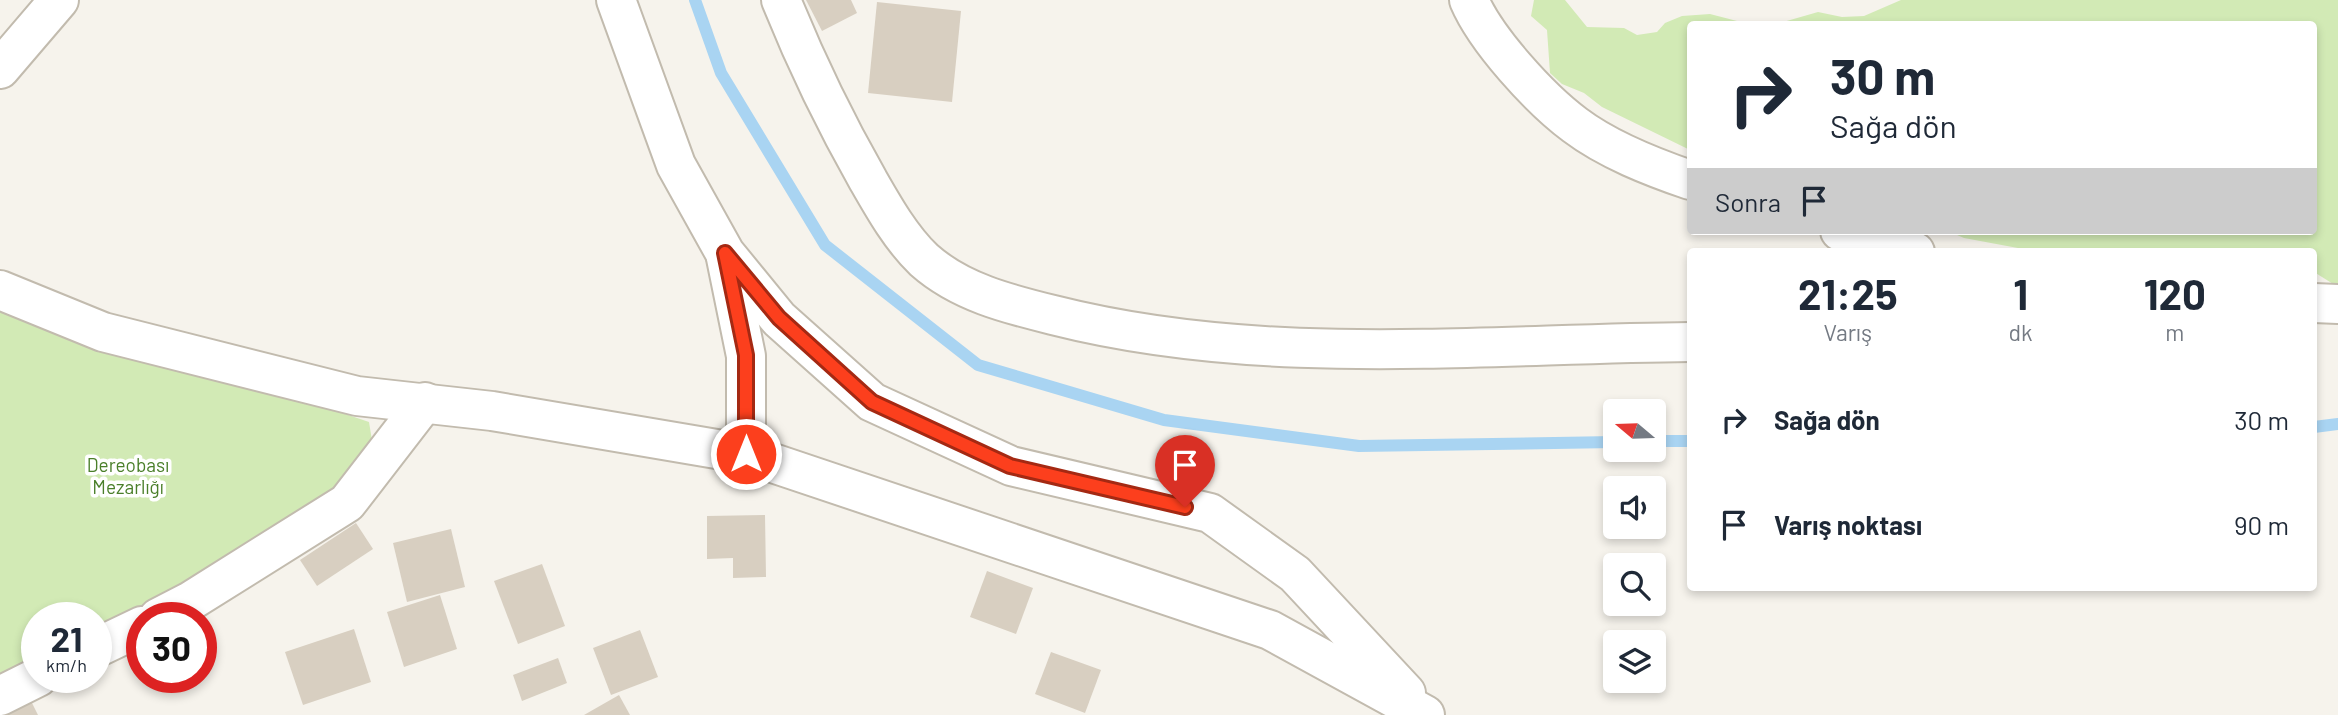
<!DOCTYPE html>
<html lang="tr">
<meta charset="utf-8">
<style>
body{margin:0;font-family:Barlow,sans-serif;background:#f2f2f3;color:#1f2937;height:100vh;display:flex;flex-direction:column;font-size:26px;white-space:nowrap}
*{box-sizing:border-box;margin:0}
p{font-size:23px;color:#747a83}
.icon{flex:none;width:38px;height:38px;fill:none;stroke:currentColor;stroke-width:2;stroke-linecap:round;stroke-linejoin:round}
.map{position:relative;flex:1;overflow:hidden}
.details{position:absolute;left:1687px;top:248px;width:630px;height:343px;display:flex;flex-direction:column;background:#fff;border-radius:7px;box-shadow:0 4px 10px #0003}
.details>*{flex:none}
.top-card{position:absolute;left:1687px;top:21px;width:630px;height:214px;border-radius:7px;box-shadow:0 4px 10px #0003;background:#fff;color:#1f2937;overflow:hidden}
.needle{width:46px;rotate:289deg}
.controls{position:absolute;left:1603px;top:399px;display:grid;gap:14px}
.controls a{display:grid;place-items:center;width:63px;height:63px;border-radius:7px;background:#fff;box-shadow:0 4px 10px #0003;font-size:35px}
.speed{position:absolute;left:21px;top:602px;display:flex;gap:14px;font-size:35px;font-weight:700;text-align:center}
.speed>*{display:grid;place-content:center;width:91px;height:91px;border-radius:50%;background:#fff;box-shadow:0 4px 10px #0003;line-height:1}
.speed small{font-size:18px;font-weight:400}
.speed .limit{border:10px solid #d22;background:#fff;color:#111}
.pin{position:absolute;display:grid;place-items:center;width:60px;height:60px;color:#fff;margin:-72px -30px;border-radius:50% 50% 50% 0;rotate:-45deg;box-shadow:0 0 7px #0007}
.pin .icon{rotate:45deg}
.me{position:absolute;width:77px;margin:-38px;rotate:0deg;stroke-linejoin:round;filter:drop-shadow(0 0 5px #0008)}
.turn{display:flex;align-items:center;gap:24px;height:147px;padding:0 28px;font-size:32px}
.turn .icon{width:91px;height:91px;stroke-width:2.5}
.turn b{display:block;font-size:49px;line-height:60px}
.then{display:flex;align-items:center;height:66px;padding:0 28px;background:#0003;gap:14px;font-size:26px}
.eta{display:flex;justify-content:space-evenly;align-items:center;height:119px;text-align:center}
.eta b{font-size:42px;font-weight:700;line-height:49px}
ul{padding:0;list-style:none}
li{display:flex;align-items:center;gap:21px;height:105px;padding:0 28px}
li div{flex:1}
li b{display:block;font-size:26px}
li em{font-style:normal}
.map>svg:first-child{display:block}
.green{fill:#d2eab5}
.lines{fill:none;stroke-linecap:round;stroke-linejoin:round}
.stream{stroke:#a9d4f2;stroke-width:12}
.building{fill:#d8cfc1}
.minor-casing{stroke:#c2bbae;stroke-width:42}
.minor{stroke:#fff;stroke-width:38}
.route-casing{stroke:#a42913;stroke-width:18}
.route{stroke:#fc3f1d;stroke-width:12}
.labels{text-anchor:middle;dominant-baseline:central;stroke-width:7;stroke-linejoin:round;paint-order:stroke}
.park-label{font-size:19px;fill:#4a7f2a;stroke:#fff}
</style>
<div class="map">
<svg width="2338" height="715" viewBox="0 0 2338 715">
<rect width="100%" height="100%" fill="#f6f3ec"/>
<g class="green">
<path d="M1534,0h31l22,27 37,1 13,7 20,-3 8,-9 17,-7 28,-2 27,7 39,3 42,-12 24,5 22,-1 37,-16h437v287l-24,-15v-20h-274l-76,-14 -16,-7h366v-207h-624v126l-88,-43 -18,-14 -22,-9 -12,-11 -3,-43 -16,-14z"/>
<path d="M0,298l369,124 6,37 -57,45 -100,67 -122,62v-15h-59v40l-37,16z"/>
</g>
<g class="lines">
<g class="stream">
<path d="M695,0l26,73 104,172 153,120 186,55 195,26 256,-4"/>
<path d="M2314,427l24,-3"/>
<path d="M1654,441h36"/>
</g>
</g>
<g class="building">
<path d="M806,0h45l6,13 -35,18z"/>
<path d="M877,2l84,9 -9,91 -84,-9z"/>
<path d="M765,515l1,62 -33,1v-20l-26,1v-43z"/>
<path d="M356,523l17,26 -56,37 -17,-26z"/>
<path d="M451,529l14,58 -58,15 -14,-59z"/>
<path d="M542,564l23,62 -47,18 -24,-63z"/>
<path d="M987,571l46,17 -17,46 -46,-17z"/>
<path d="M440,595l17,54 -53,18 -17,-55z"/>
<path d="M354,629l17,53 -68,23 -18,-53z"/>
<path d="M640,630l18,47 -47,18 -18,-47z"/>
<path d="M1051,652l50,18 -16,43 -50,-19z"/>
<path d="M558,658l9,25 -45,18 -9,-26z"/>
<path d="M619,695l11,20h-46z"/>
<path d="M31,701l7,14h-35z"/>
</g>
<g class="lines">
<defs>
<g id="minor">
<path d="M616,0l60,165 49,88 54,66 93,83 139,64 199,47 85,61 111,119"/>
<path d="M781,0c25,62 54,122 87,180 16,28 33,58 56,80 36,32 84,44 129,55 209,53 424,29 637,27"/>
<path d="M1469,0c17,40 71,99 106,125 33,25 77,42 115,55"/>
<path d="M0,69l59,-69"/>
<path d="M1840,231l75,21"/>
<path d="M726,258l20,98v98"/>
<path d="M0,290l103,42 254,64 135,15 254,43 524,176 155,85"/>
<path d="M2314,303l24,1"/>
<path d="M158,618l31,-16 158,-99 78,-101"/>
<path d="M96,648l46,-22"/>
<path d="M0,696l38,-19"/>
</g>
</defs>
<use href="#minor" class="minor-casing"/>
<use href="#minor" class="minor"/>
</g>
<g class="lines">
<defs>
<path id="route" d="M746,454v-99l-21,-102 54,65 93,84 138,64 175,41"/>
</defs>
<use href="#route" class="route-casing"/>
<use href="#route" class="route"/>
</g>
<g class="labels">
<g class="park-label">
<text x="128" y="464">Dereobası<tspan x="128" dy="22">Mezarlığı</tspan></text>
</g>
</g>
</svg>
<div class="controls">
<a><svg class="needle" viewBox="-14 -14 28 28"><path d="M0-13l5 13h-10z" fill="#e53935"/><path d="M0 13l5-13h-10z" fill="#747a83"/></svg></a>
<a><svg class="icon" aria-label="sound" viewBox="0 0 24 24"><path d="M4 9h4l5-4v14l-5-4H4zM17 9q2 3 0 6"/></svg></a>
<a><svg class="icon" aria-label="search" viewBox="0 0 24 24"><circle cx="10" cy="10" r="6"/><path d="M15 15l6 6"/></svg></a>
<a><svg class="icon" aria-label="layers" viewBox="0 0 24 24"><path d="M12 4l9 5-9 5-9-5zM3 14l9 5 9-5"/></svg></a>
</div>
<div class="speed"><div>21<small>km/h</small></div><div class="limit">30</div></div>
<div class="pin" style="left:1185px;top:507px;background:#d93025"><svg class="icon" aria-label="arrive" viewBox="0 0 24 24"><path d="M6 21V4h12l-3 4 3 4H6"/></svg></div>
<svg class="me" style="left:746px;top:454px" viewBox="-20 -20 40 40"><circle r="17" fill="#fc3f1d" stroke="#fff" stroke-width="3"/><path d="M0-11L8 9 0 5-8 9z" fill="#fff"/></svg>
<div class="top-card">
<div class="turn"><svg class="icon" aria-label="right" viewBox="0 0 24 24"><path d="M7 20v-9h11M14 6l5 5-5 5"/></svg><div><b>30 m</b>Sağa dön</div></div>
<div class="then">Sonra<svg class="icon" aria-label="arrive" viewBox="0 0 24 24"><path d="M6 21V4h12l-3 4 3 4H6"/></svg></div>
</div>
<section class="details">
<div class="eta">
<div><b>21:25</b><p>Varış</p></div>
<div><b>1</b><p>dk</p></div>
<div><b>120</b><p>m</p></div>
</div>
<ul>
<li><svg class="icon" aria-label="right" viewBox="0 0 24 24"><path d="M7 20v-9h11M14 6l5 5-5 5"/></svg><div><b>Sağa dön</b></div><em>30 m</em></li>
<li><svg class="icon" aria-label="arrive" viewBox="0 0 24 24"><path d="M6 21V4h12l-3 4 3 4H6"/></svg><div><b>Varış noktası</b></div><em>90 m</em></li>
</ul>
</section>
</div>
